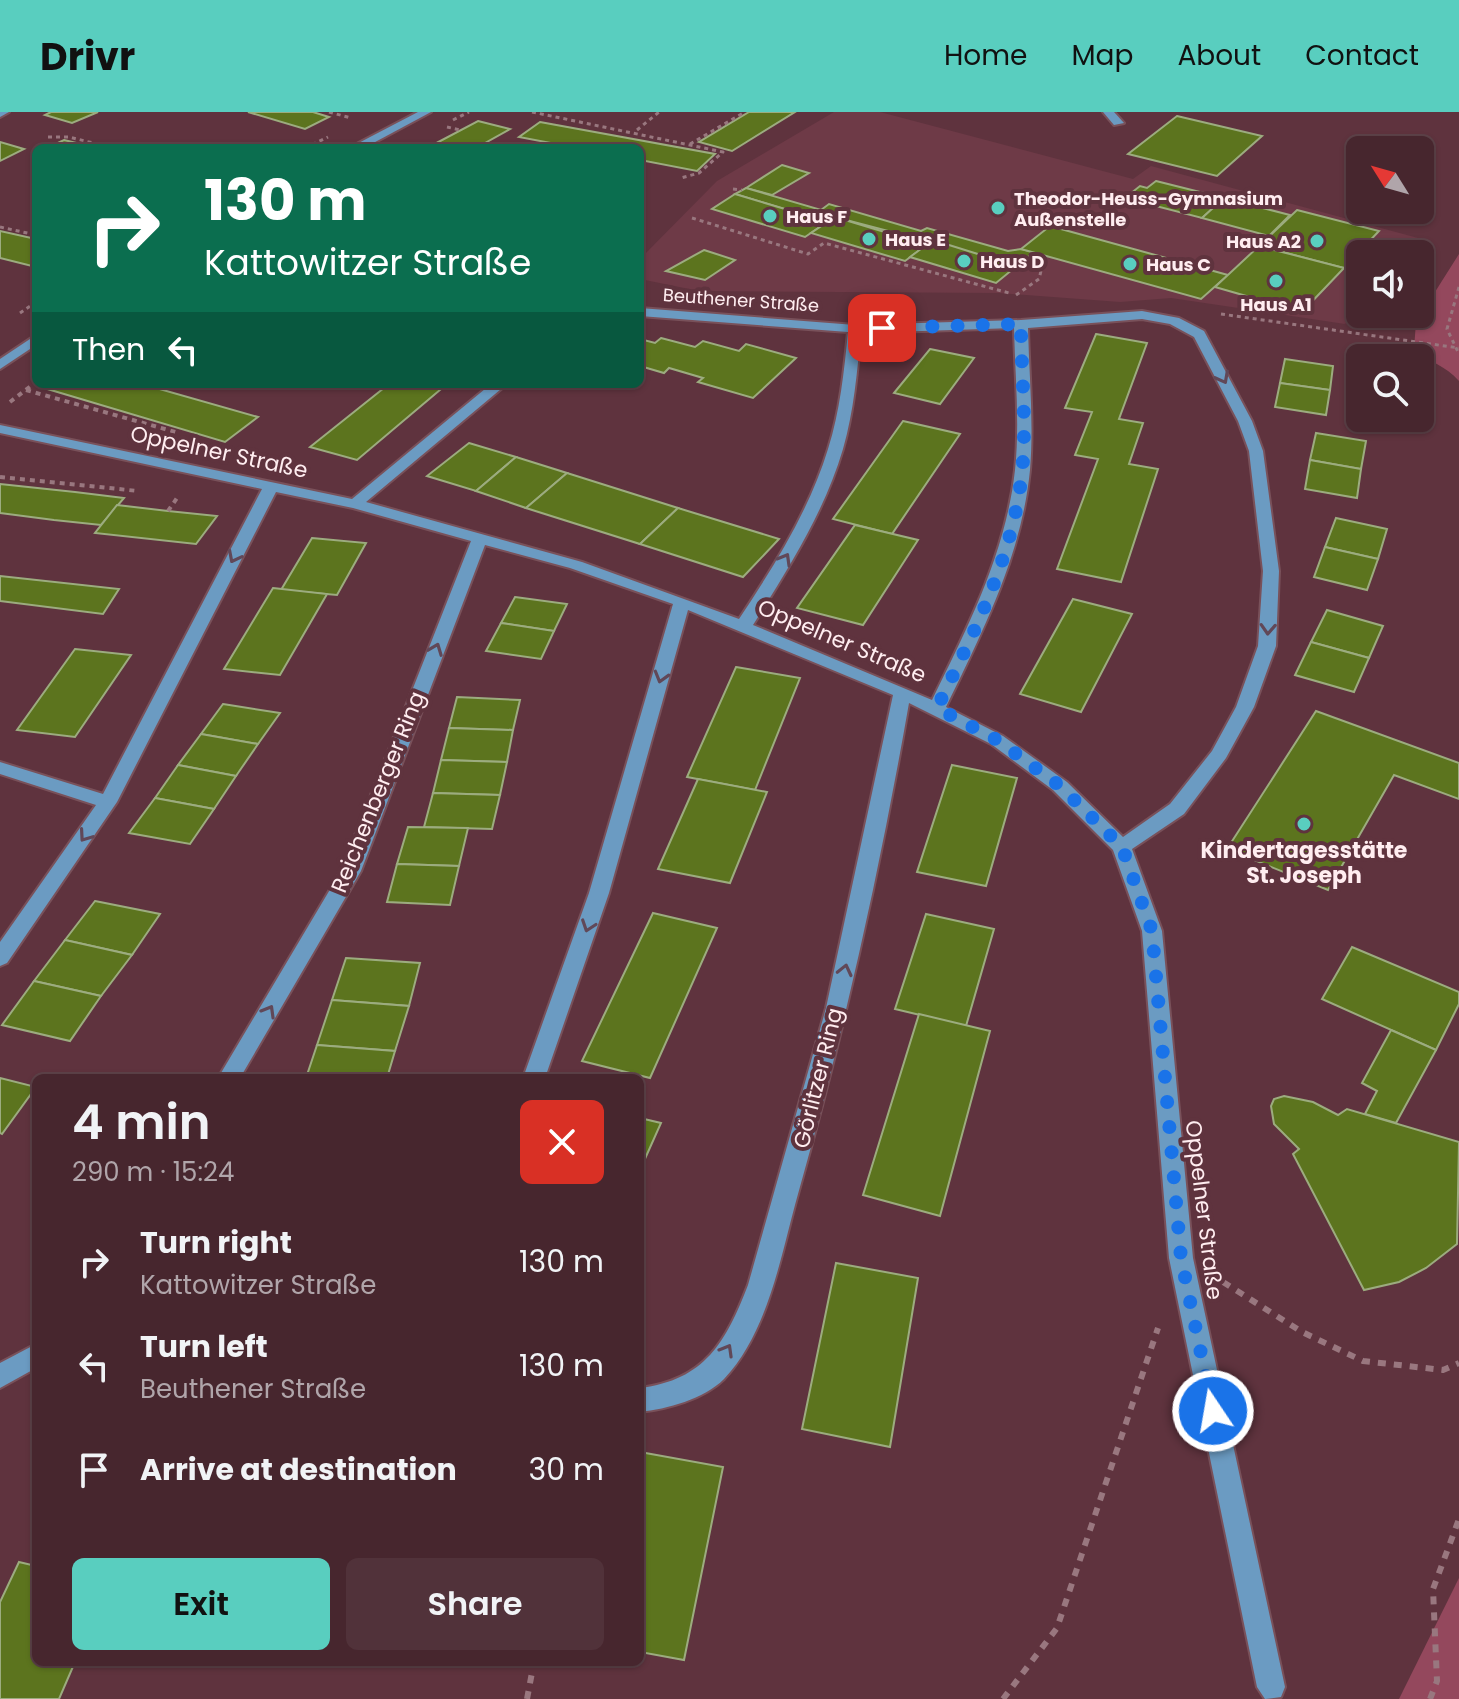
<!DOCTYPE html>
<meta charset="utf-8">
<style>
body{margin:0;font-family:Poppins,sans-serif;background:#51323a;color:#f1f3f6;height:100vh;display:flex;flex-direction:column;font-size:30px;white-space:nowrap}
*{box-sizing:border-box;margin:0}
p{font-size:26px;color:#b0a5aa}
.icon{flex:none;width:44px;height:44px;fill:none;stroke:currentColor;stroke-width:2;stroke-linecap:round;stroke-linejoin:round}
.map{position:relative;flex:1;overflow:hidden}
.side{position:absolute;left:32px;top:962px;width:612px;height:592px;display:flex;flex-direction:column;background:#47262e;border-radius:12px;box-shadow:0 2px 6px #0004,0 0 0 2px #5f434a}
.side>*{flex:none}
.top-card{position:absolute;left:32px;top:32px;width:612px;height:244px;border-radius:12px;box-shadow:0 2px 6px #0004,0 0 0 2px #5f434a;background:#0b6e4f;color:#fff;overflow:hidden}
.needle{width:52px;rotate:307deg}
.controls{position:absolute;left:1346px;top:24px;display:grid;gap:16px}
.controls a{display:grid;place-items:center;width:88px;height:88px;border-radius:12px;background:#47262e;box-shadow:0 2px 6px #0004,0 0 0 2px #5f434a;font-size:40px}
.pin{position:absolute;display:grid;place-items:center;width:68px;height:68px;color:#fff;margin:-34px;border-radius:16px;box-shadow:0 4px 12px #0006}
.me{position:absolute;width:88px;margin:-44px;rotate:348deg;stroke-linejoin:round;filter:drop-shadow(0 0 6px #0008)}
.turn{display:flex;align-items:center;gap:28px;height:168px;padding:0 40px;font-size:36px}
.turn .icon{width:104px;height:104px;stroke-width:2.5}
.turn b{display:block;font-size:56px;line-height:68px}
.then{display:flex;align-items:center;height:76px;padding:0 40px;background:#0003;gap:16px;font-size:30px}
.round{display:grid;place-items:center;flex:none;width:84px;height:84px;border-radius:12px;background:#51323a}
.overview{display:flex;align-items:center;justify-content:space-between;height:136px;padding:0 40px}
h1{font-size:48px;font-weight:600;line-height:60px}
.cta{display:flex;gap:16px;margin-top:auto;padding:16px 40px}
.cta a{flex:1;height:92px;border-radius:12px;background:#59cebf;color:#111;font-size:32px;font-weight:600;line-height:92px;text-align:center}
.cta a+a{background:#51323a;color:#f1f3f6}
ul{padding:0;list-style:none}
li{display:flex;align-items:center;gap:24px;height:104px;padding:0 40px}
li div{flex:1}
li b{display:block;font-size:30px}
li em{font-style:normal}
header{display:flex;align-items:center;gap:48px;box-sizing:border-box;height:112px;padding:0 40px;background:#59cebf;color:#111}
header strong{font-size:38px}
nav{display:flex;gap:44px;margin-inline-start:auto;font-size:28px}
.map>svg:first-child{display:block}
.built{fill:#6e3a47}
.green{fill:#94485d}
.building{fill:#5c741e;stroke:#9cac7f;stroke-width:2}
.lines{fill:none;stroke-linecap:round;stroke-linejoin:round}
.minor-casing{stroke:#79515a;stroke-width:4}
.path-far2{stroke:#99777f;stroke-width:3;stroke-dasharray:4 4;stroke-linecap:butt}
.path-far1{stroke:#99777f;stroke-width:4;stroke-dasharray:5 5;stroke-linecap:butt}
.path{stroke:#99777f;stroke-width:6;stroke-dasharray:8 8;stroke-linecap:butt}
.minor{fill:#6b9bc2;fill-rule:evenodd}
.oneway{stroke:#614858}
.route{stroke:#1a73e8;stroke-width:14;stroke-dasharray:0 25.2}
.poi-dot{fill:#59cebf;stroke:#5f333e;stroke-width:3}
.labels{text-anchor:middle;dominant-baseline:central;stroke-width:8;stroke-linejoin:round;paint-order:stroke}
.far-poi-label{font-size:18px;font-weight:bold;fill:#ffedf0;stroke:#5f333e;text-anchor:start}
.far-street-label{font-size:18px;fill:#ffedf0;stroke:#5f333e}
.street-label{font-size:22px;fill:#ffedf0;stroke:#5f333e}
.poi-label{font-size:22px;font-weight:bold;fill:#ffedf0;stroke:#5f333e}
</style>
<header>
<strong>Drivr</strong>
<nav><a>Home</a><a>Map</a><a>About</a><a>Contact</a></nav>
</header>
<div class="map">
<svg width="1459" height="1587" viewBox="0 0 1459 1587">
<rect width="100%" height="100%" fill="#5f333e"/>
<path class="built" d="M834,0h46l253,67 18,-13 278,75 -13,13h-56v55l-15,15 -174,-26 -51,4 -121,-9 -300,-2 -59,-12v-20l77,-78z"/>
<g class="green">
<path d="M1459,142v127c-13,-15 -31,-20 -45,-32l2,-27z"/>
<path d="M1459,1466v121h-60z"/>
</g>
<g class="building">
<path d="M51,0h47l-26,11 -27,-8z"/>
<path d="M248,0h65l16,5 -24,12z"/>
<path d="M749,0h46l-63,39 -33,-9z"/>
<path d="M1177,4l85,20 -45,40 -89,-22z"/>
<path d="M478,9l32,8 -34,19h-49z"/>
<path d="M540,10l175,32 -18,17 -57,-11v-12h-63l-58,-11z"/>
<path d="M64,28l25,6 8,2h-50z"/>
<path d="M0,30l24,7 -24,12z"/>
<path d="M782,53l27,8 -37,22 -26,-7z"/>
<path d="M1156,69l68,17 -22,20 -77,-20 15,-12 7,2z"/>
<path d="M746,76l75,22 8,-6 92,27 6,-3 81,23 13,-2 13,3 -16,13 -183,-48 -8,5 -92,-28z"/>
<path d="M735,82l50,15 42,13 -22,15 -93,-28z"/>
<path d="M1224,86l66,17 -21,21 -67,-18z"/>
<path d="M1297,98l82,21 -35,37 -85,-22z"/>
<path d="M835,105l53,16 40,11 -23,17 -94,-28z"/>
<path d="M1050,114l178,49 -27,24 -180,-50z"/>
<path d="M0,119l36,8v28l-36,-9z"/>
<path d="M933,128l48,15 37,10 -22,18 -86,-26z"/>
<path d="M1259,134l85,22 -42,44 -87,-25z"/>
<path d="M704,138l31,10 -30,20 -39,-9z"/>
<path d="M1096,222l51,9 -28,76 24,4 -14,41 29,5 -37,113 -64,-13 41,-110 -23,-4 17,-43 -27,-4z"/>
<path d="M661,226l34,9 8,-6 36,10 7,-7 50,14 -43,40 -55,-16 5,-4 -34,-10 -5,5 -24,-7v-27l15,4z"/>
<path d="M930,237l44,9 -34,46 -46,-11z"/>
<path d="M1285,247l48,7 -3,24 -50,-7z"/>
<path d="M1280,271l50,7 -4,25 -51,-8z"/>
<path d="M70,272h72l116,33 -33,25 -181,-54z"/>
<path d="M389,272h58l-90,76 -47,-13z"/>
<path d="M903,309l57,13 -68,100 -59,-15z"/>
<path d="M1316,321l50,8 -5,28 -51,-9z"/>
<path d="M469,331l47,14 -40,34 -49,-15z"/>
<path d="M516,345l51,16 -41,35 -50,-17z"/>
<path d="M1310,348l51,9 -4,29 -52,-9z"/>
<path d="M567,361l111,35 -38,36 -114,-36z"/>
<path d="M0,372l75,8 49,6 -23,27 -47,-5 -54,-7z"/>
<path d="M117,393l51,6 49,5 -21,28 -101,-11z"/>
<path d="M678,396l101,31 -36,38 -103,-33z"/>
<path d="M1336,406l51,11 -9,30 -53,-12z"/>
<path d="M855,413l63,15 -55,85 -66,-17z"/>
<path d="M312,426l54,5 -29,52 -56,-5z"/>
<path d="M1325,435l53,12 -11,31 -53,-13z"/>
<path d="M0,464l119,13 -16,25 -103,-13z"/>
<path d="M273,476l54,6 -47,81 -56,-6z"/>
<path d="M515,485l52,7 -13,27 -53,-8z"/>
<path d="M1073,487l59,15 -51,98 -61,-18z"/>
<path d="M1327,498l56,16 -14,32 -58,-16z"/>
<path d="M501,511l53,8 -13,28 -55,-8z"/>
<path d="M1311,530l58,16 -15,34 -59,-17z"/>
<path d="M75,537l56,6 -56,82 -58,-7z"/>
<path d="M736,555l64,11 -45,112 -68,-13z"/>
<path d="M457,585l63,3 -7,30 -64,-2z"/>
<path d="M223,592l57,9 -22,31 -57,-10z"/>
<path d="M1316,599l143,52v36l-65,-24 -66,115 -101,-41z"/>
<path d="M449,616l64,2 -6,32 -66,-2z"/>
<path d="M201,622l57,10 -22,32 -58,-11z"/>
<path d="M441,648l66,2 -7,33 -67,-2z"/>
<path d="M178,653l58,11 -22,33 -59,-11z"/>
<path d="M952,653l65,13 -31,108 -69,-14z"/>
<path d="M698,667l69,13 -37,91 -72,-14z"/>
<path d="M433,681l67,2 -8,34 -68,-2z"/>
<path d="M155,686l59,11 -24,35 -61,-11z"/>
<path d="M408,715l60,1 -9,38 -62,-2z"/>
<path d="M397,752l62,2 -9,39 -63,-3z"/>
<path d="M95,789l65,13 -28,41 -67,-15z"/>
<path d="M653,801l64,15 -67,150 -68,-17z"/>
<path d="M926,802l68,15 -28,97 -71,-17z"/>
<path d="M65,828l67,15 -31,41 -67,-15z"/>
<path d="M1352,835l107,45v12l-23,46 -114,-51z"/>
<path d="M346,846l74,5 -11,43 -77,-6z"/>
<path d="M34,869l67,15 -31,45 -68,-16z"/>
<path d="M332,888l77,6 -14,45 -78,-6z"/>
<path d="M919,902l71,17 -50,185 -77,-21z"/>
<path d="M1391,918l45,20 -40,73 -31,-9 12,-23 -15,-8z"/>
<path d="M317,933l78,6 -8,27h-81z"/>
<path d="M0,966l36,9 -34,47 -2,-1z"/>
<path d="M1284,984l29,6 25,13 9,-6 112,33 -2,102 -31,24 -27,14 -35,8 -71,-136 6,-5 -25,-25 -3,-18 3,-7z"/>
<path d="M640,1006l21,5 -21,47z"/>
<path d="M836,1151l82,15 -28,169 -88,-18z"/>
<path d="M640,1340l83,15 -39,193 -44,-8z"/>
<path d="M19,1450l17,4v96h39l-16,37h-59v-97z"/>
</g>
<g class="lines">
<defs>
<g id="minor">
<path d="M0,0h9l-9,5z"/>
<path d="M418,0h13l-67,36h-15z"/>
<path d="M1103,0h11l10,11 -10,2z"/>
<path d="M640,196l215,17 166,-5 121,-9 37,7 25,13 48,90 11,30 16,120 -3,75 -22,61 -28,51 -42,56 -52,35 30,82 31,327 92,429 -4,10 -16,2 -8,-12 -88,-429 -27,-327 -29,-81 -60,-60 -62,-46 -82,-41c-29,166 -65,329 -111,491 -17,60 -29,137 -74,185 -20,20 -57,30 -84,33v-24c65,-8 86,-46 108,-103l78,-277 67,-313 -205,-85 -79,283 -64,185h-22l66,-185 84,-289 -103,-36 -85,-23 -124,326 -121,207h-22l123,-207 130,-330 -118,-33 -77,-16 -159,310 -110,161 -7,3v-24l96,-137 -96,-31v-12l103,32 159,-305 -262,-56v-8l352,74 139,-115h16l-141,118 216,60 157,57c35,-53 70,-108 89,-170 12,-38 16,-77 20,-117l-208,-16zM1142,207l28,5 24,13 44,84 11,30 14,120 -5,75 -22,61 -24,44 -42,53 -47,33 -56,-55 -64,-46 -57,-29c37,-76 76,-153 84,-237 4,-48 -1,-95 -2,-142zM1014,216c1,47 6,95 1,142 -9,82 -47,157 -83,230l-179,-75c35,-56 71,-112 90,-176 11,-38 14,-77 18,-116z"/>
<path d="M36,223v10l-36,24v-10z"/>
<path d="M36,1232v24l-36,20v-25z"/>
</g>
</defs>
<use href="#minor" class="minor-casing"/>
<g class="path-far2">
<path d="M329,0l22,6"/>
<path d="M532,0l191,40 -24,21 -18,5"/>
<path d="M453,8l16,-8"/>
<path d="M447,15l13,3"/>
<path d="M637,18l22,-18"/>
<path d="M48,25h21l44,11"/>
<path d="M690,32l55,-32"/>
<path d="M305,36l23,-11"/>
<path d="M733,77l9,1"/>
<path d="M692,106l116,36 16,-11 185,50"/>
<path d="M0,115l36,8"/>
<path d="M1459,175l-12,42 12,25"/>
<path d="M1016,183l23,-16 3,-12 -19,-6"/>
<path d="M20,201l16,-11"/>
<path d="M1221,202l238,34"/>
</g>
<g class="path-far1">
<path d="M26,278l153,43"/>
<path d="M10,290l26,-20"/>
<path d="M0,365l138,14"/>
<path d="M168,399l9,-13"/>
</g>
<g class="path">
<path d="M1223,1170l79,50 61,29 80,9 16,-7"/>
<path d="M527,1587l7,-37"/>
<path d="M1003,1587l54,-71 101,-300"/>
<path d="M1430,1587l7,-18 -4,-92 26,-70"/>
</g>
<use href="#minor" class="minor"/>
</g>
<defs><path id="oneway-chevron" d="M-2-3.5L2.5 0L-2 3.5" fill="none" stroke-width="1.6" stroke-linecap="round" stroke-linejoin="round" transform="scale(2)"/></defs>
<g class="oneway">
<use href="#oneway-chevron" transform="translate(1223 266) rotate(62)"/>
<use href="#oneway-chevron" transform="translate(234 445) rotate(117)"/>
<use href="#oneway-chevron" transform="translate(785 447) rotate(-60)"/>
<use href="#oneway-chevron" transform="translate(1268 517) rotate(93)"/>
<use href="#oneway-chevron" transform="translate(436 537) rotate(-69)"/>
<use href="#oneway-chevron" transform="translate(661 565) rotate(106)"/>
<use href="#oneway-chevron" transform="translate(85 724) rotate(125)"/>
<use href="#oneway-chevron" transform="translate(588 814) rotate(109)"/>
<use href="#oneway-chevron" transform="translate(845 858) rotate(-77)"/>
<use href="#oneway-chevron" transform="translate(269 899) rotate(-60)"/>
<use href="#oneway-chevron" transform="translate(727 1238) rotate(-60)"/>
</g>
<g class="lines">
<path class="route" d="M882,216l139,-4c0,48 6,100 1,148 -9,86 -48,160 -85,236l60,32 63,46 62,61 30,84 29,327 32,153"/>
</g>
<g class="poi-dot">
<circle cx="998" cy="96" r="8"/>
<circle cx="770" cy="104" r="8"/>
<circle cx="869" cy="127" r="8"/>
<circle cx="1317" cy="129" r="8"/>
<circle cx="964" cy="149" r="8"/>
<circle cx="1130" cy="152" r="8"/>
<circle cx="1276" cy="169" r="8"/>
<circle cx="1304" cy="712" r="8"/>
</g>
<g class="labels">
<g class="far-poi-label">
<text x="1014" y="86">Theodor-Heuss-Gymnasium<tspan x="1014" dy="21">Außenstelle</tspan></text>
<text x="786" y="104">Haus F</text>
<text x="885" y="127">Haus E</text>
<text x="1301" y="129" text-anchor="end">Haus A2</text>
<text x="980" y="149">Haus D</text>
<text x="1146" y="152">Haus C</text>
<text x="1276" y="192" text-anchor="middle">Haus A1</text>
</g>
<g class="far-street-label">
<text transform="translate(741 188) rotate(4)">Beuthener Straße</text>
</g>
<g class="street-label">
<text transform="translate(219 340) rotate(12)">Oppelner Straße</text>
<text transform="translate(842 529) rotate(23)">Oppelner Straße</text>
<text transform="translate(378 680) rotate(-68)">Reichenberger Ring</text>
<text transform="translate(818 966) rotate(-76)">Görlitzer Ring</text>
<text transform="translate(1204 1098) rotate(83)">Oppelner Straße</text>
</g>
<g class="poi-label">
<text x="1304" y="738">Kindertagesstätte<tspan x="1304" dy="25">St. Joseph</tspan></text>
</g>
</g>
</svg>
<div class="controls">
<a><svg class="needle" viewBox="-14 -14 28 28"><path d="M0-13l5 13h-10z" fill="#e53935"/><path d="M0 13l5-13h-10z" fill="#b0a5aa"/></svg></a>
<a><svg class="icon" aria-label="sound" viewBox="0 0 24 24"><path d="M4 9h4l5-4v14l-5-4H4zM17 9q2 3 0 6"/></svg></a>
<a><svg class="icon" aria-label="search" viewBox="0 0 24 24"><circle cx="10" cy="10" r="6"/><path d="M15 15l6 6"/></svg></a>
</div>
<div class="pin" style="left:882px;top:216px;background:#d93025"><svg class="icon" aria-label="arrive" viewBox="0 0 24 24"><path d="M6 21V4h12l-3 4 3 4H6"/></svg></div>
<svg class="me" style="left:1213px;top:1299px" viewBox="-20 -20 40 40"><circle r="17" fill="#1a73e8" stroke="#fff" stroke-width="3"/><path d="M0-11L8 9 0 5-8 9z" fill="#fff"/></svg>
<div class="top-card">
<div class="turn"><svg class="icon" aria-label="right" viewBox="0 0 24 24"><path d="M7 20v-9h11M14 6l5 5-5 5"/></svg><div><b>130 m</b>Kattowitzer Straße</div></div>
<div class="then">Then<svg class="icon" aria-label="left" viewBox="0 0 24 24"><path d="M17 20v-9H6M10 6l-5 5 5 5"/></svg></div>
</div>
<section class="side">
<div class="overview"><div><h1>4 min</h1><p>290 m · 15:24</p></div><a class="round" style="background:#d93025;color:#fff"><svg class="icon" aria-label="close" viewBox="0 0 24 24"><path d="M6 6l12 12M18 6L6 18"/></svg></a></div>
<ul>
<li><svg class="icon" aria-label="right" viewBox="0 0 24 24"><path d="M7 20v-9h11M14 6l5 5-5 5"/></svg><div><b>Turn right</b><p>Kattowitzer Straße</p></div><em>130 m</em></li>
<li><svg class="icon" aria-label="left" viewBox="0 0 24 24"><path d="M17 20v-9H6M10 6l-5 5 5 5"/></svg><div><b>Turn left</b><p>Beuthener Straße</p></div><em>130 m</em></li>
<li><svg class="icon" aria-label="arrive" viewBox="0 0 24 24"><path d="M6 21V4h12l-3 4 3 4H6"/></svg><div><b>Arrive at destination</b></div><em>30 m</em></li>
</ul>
<div class="cta"><a>Exit</a><a>Share</a></div>
</section>
</div>
